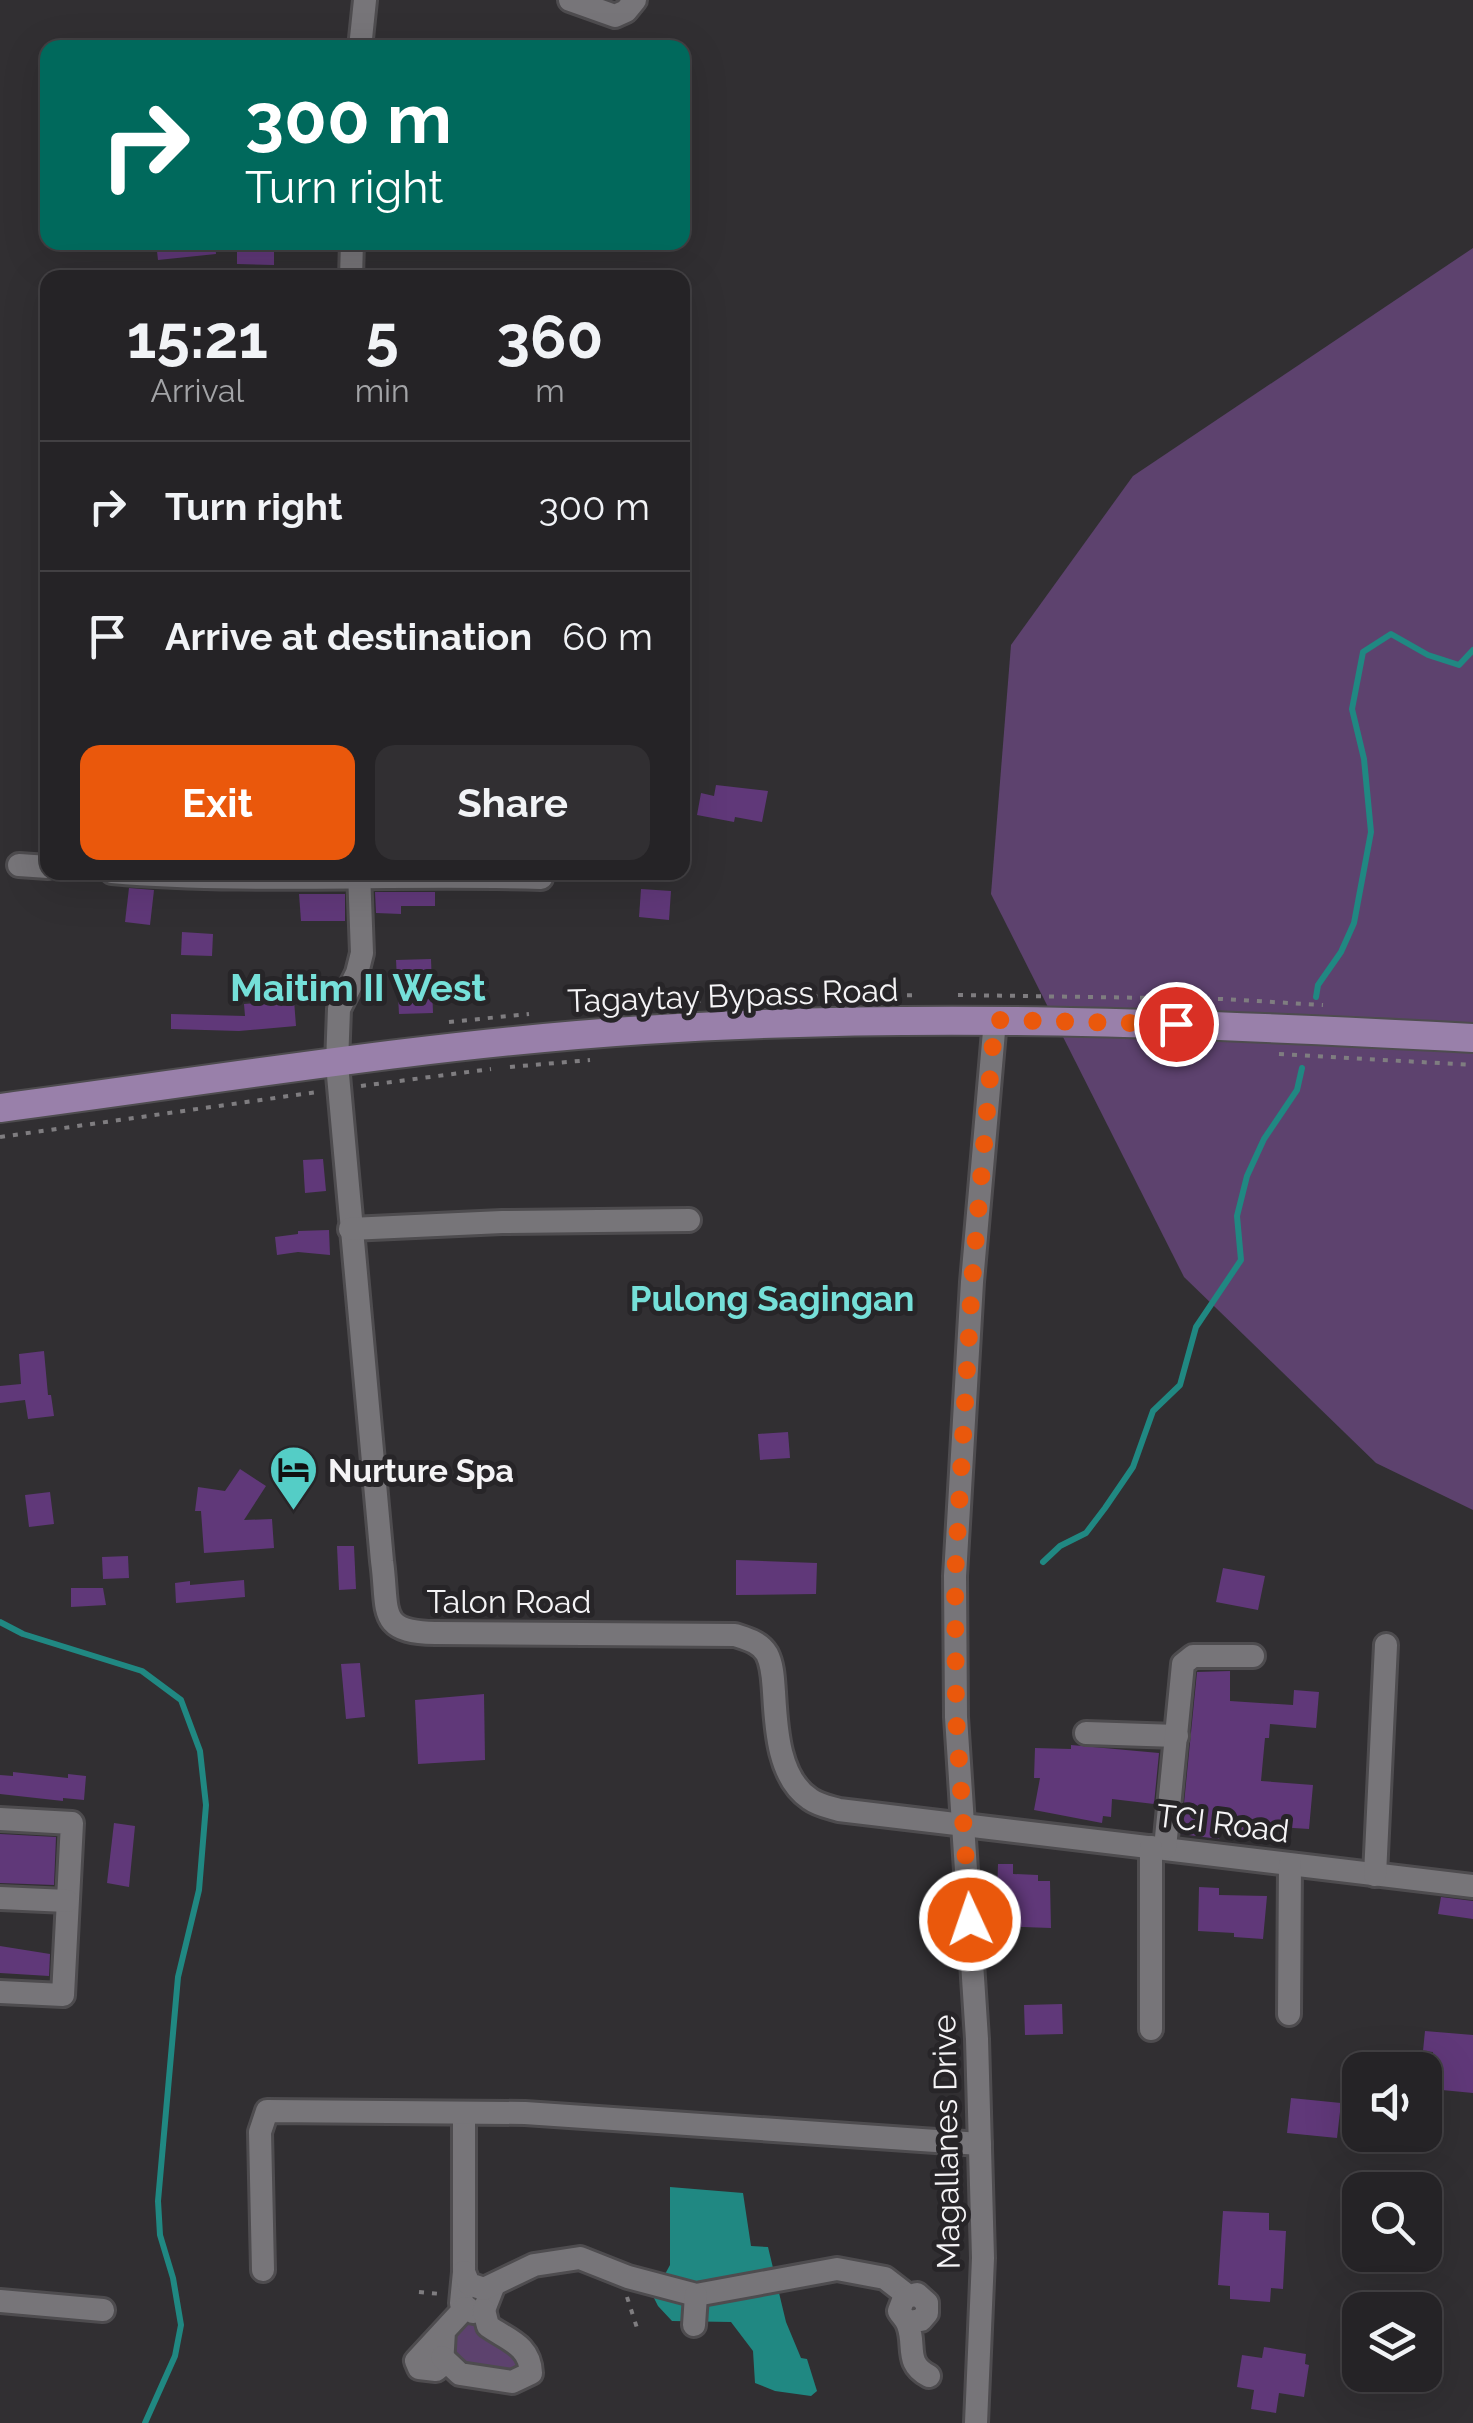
<!DOCTYPE html>
<style>
body{margin:0;font-family:Raleway,sans-serif;background:#312f32;color:#f1f3f6;height:100vh;display:flex;flex-direction:column;font-size:38px;white-space:nowrap}
*{box-sizing:border-box;margin:0}
p{font-size:32px;color:#a3a4a7}
.icon{flex:none;width:55px;height:55px;fill:none;stroke:currentColor;stroke-width:2;stroke-linecap:round;stroke-linejoin:round}
.map{position:relative;flex:1;overflow:hidden}
.sheet{position:absolute;left:40px;top:270px;width:650px;height:610px;display:flex;flex-direction:column;background:#252326;border-radius:20px;box-shadow:0 10px 40px #0002,0 0 0 2px #424043}
.sheet>*{flex:none}
.guide{position:absolute;left:40px;top:40px;width:650px;height:210px;border-radius:20px;box-shadow:0 10px 40px #0002,0 0 0 2px #424043;background:#00695c;color:#fff;overflow:hidden}
.buttons{position:absolute;left:1342px;top:2052px;display:grid;gap:20px}
.buttons a{display:grid;place-items:center;width:100px;height:100px;border-radius:20px;background:#252326;box-shadow:0 10px 40px #0002,0 0 0 2px #424043;font-size:50px}
.pin{position:absolute;display:grid;place-items:center;width:85px;height:85px;color:#fff;margin:-42px;border:5px solid #fff;border-radius:50%;box-shadow:0 2px 10px #0007}
.me{position:absolute;width:110px;margin:-55px;rotate:357deg;stroke-linejoin:round;filter:drop-shadow(0 0 8px #0008)}
.turn{display:flex;align-items:center;gap:35px;height:210px;padding:0 40px;font-size:45px}
.turn .icon{width:130px;height:130px;stroke-width:2.5}
.turn b{display:block;font-size:70px;line-height:85px}
.eta{display:flex;justify-content:space-evenly;align-items:center;height:170px;text-align:center}
.eta b{font-size:60px;font-weight:700;line-height:70px}
.button{display:flex;gap:20px;margin-top:auto;padding:20px 40px}
.button a{flex:1;height:115px;border-radius:20px;background:#ea580c;color:#fff;font-size:40px;font-weight:700;line-height:115px;text-align:center}
.button a+a{background:#312f32;color:#f1f3f6}
ul{padding:0;list-style:none}
li{display:flex;align-items:center;gap:30px;height:130px;padding:0 40px;border-top:2px solid #424043}
li div{flex:1}
li b{display:block;font-size:38px}
li em{font-style:normal}
.map>svg:first-child{display:block}
.green{fill:#5d426e}
.water{fill:#208882}
.lines{fill:none;stroke-linecap:round;stroke-linejoin:round}
.stream{stroke:#208882;stroke-width:6}
.building{fill:#603879}
.minor-casing{stroke:#4e4c4f;stroke-width:28}
.major-casing{stroke:#4e4c4f;stroke-width:32}
.path{stroke:#7f7d80;stroke-width:4;stroke-dasharray:5 8;stroke-linecap:butt}
.minor{stroke:#777579;stroke-width:22}
.major{stroke:#9980aa;stroke-width:28}
.route{stroke:#ea580c;stroke-width:18;stroke-dasharray:0 32.4}
.labels{text-anchor:middle;dominant-baseline:central;stroke-width:10;stroke-linejoin:round;paint-order:stroke}
.street-label{font-size:32px;fill:#f5f4f6;stroke:#272528}
.poi-label{font-size:32px;font-weight:bold;fill:#f5f4f6;stroke:#272528;text-anchor:start}
.neighbourhood-label{font-size:35px;font-weight:bold;fill:#75e0d9;stroke:#272528}
.quarter-label{font-size:38px;font-weight:bold;fill:#75e0d9;stroke:#272528}
</style>
<div class="map">
<svg width="1473" height="2423" viewBox="0 0 1473 2423">
<rect width="100%" height="100%" fill="#312f32"/>
<g class="green">
<path d="M1473,248v1262l-97,-47 -192,-186 -193,-383 20,-249 122,-169z"/>
<path d="M468,2323l12,2 41,38 -8,12 -45,-5 -16,-13 2,-21z"/>
</g>
<path class="water" d="M670,2187l73,6 8,53 17,1 18,75 15,36 6,1 10,32 -6,5 -36,-5 -20,-8 -2,-32 -22,-29 -59,-1 -14,-15 -5,-10 17,-31z"/>
<g class="lines">
<g class="stream">
<path d="M1316,997l2,-12 23,-33 13,-29 17,-91 -7,-73 -12,-50 11,-57 28,-18 37,21 31,10 14,-15"/>
<path d="M1043,1562l17,-16 26,-13 19,-25 28,-41 20,-56 27,-26 16,-58 45,-67 -4,-44 10,-40 17,-37 33,-49 5,-22"/>
<path d="M0,1622l23,12 119,37 39,29 19,51 6,54 -7,85 -21,87 -20,224 2,34 13,43 8,47 -6,31 -30,67"/>
</g>
</g>
<g class="building">
<path d="M156,242h59l1,12 -58,6z"/>
<path d="M237,242h37v23l-37,-1z"/>
<path d="M716,785l52,6 -6,31 -27,-5 -1,5 -37,-7 4,-22 13,3z"/>
<path d="M129,888l25,2 -4,35 -25,-3z"/>
<path d="M641,889l30,2 -2,29 -30,-3z"/>
<path d="M375,892h60v14h-34v8l-25,-1z"/>
<path d="M299,894h46v27h-44z"/>
<path d="M182,932l31,2 -1,22 -31,-1z"/>
<path d="M431,959l2,54 -34,1 -3,-54z"/>
<path d="M294,1000l2,26 -57,5 -68,-2v-15l74,2 -1,-12z"/>
<path d="M323,1159l3,32 -21,2 -2,-33z"/>
<path d="M329,1230l1,25 -32,-3 -21,3 -2,-18 23,-3v-3z"/>
<path d="M44,1351l4,44h3l3,21 -26,3 -3,-19 -25,3v-17l21,-2 -2,-30z"/>
<path d="M788,1432l2,26 -30,2 -2,-26z"/>
<path d="M240,1469l26,17 -22,34 28,-1 2,29 -70,5 -3,-42h-6l3,-24 27,4z"/>
<path d="M50,1492l4,32 -25,3 -4,-32z"/>
<path d="M337,1546h17l2,43 -17,1z"/>
<path d="M128,1556l1,22 -26,1 -1,-22z"/>
<path d="M736,1560l81,3 -1,31 -80,1z"/>
<path d="M1223,1568l42,8 -7,34 -42,-8z"/>
<path d="M244,1580l1,17 -69,6 -1,-20 15,-2v4z"/>
<path d="M71,1588h32l3,17 -35,2z"/>
<path d="M360,1663l5,54 -19,2 -5,-55z"/>
<path d="M1230,1671v30l63,4 1,-15 25,2 -3,36 -46,-4 -1,14h-4l-4,43 52,4 -4,44 -46,-3 -1,10 -42,-4 -1,7 -38,-5 16,-162z"/>
<path d="M484,1694l1,66 -67,4 -3,-64z"/>
<path d="M1071,1745l88,8 -5,51 -42,-5 -1,18 -8,-1 -1,7 -68,-13 6,-32h-6l1,-30 36,1z"/>
<path d="M13,1772l55,6v-4l18,2 -2,24 -21,-2v3l-63,-7v-19l13,1z"/>
<path d="M114,1823l21,3 -6,61 -22,-4z"/>
<path d="M0,1834l56,3 -2,48 -54,-2z"/>
<path d="M998,1864h15v10l25,1v6h12l1,47 -55,-2z"/>
<path d="M1199,1887l20,1v7l48,1 -4,43 -29,-2v-4l-36,-2z"/>
<path d="M1441,1897l32,4v18l-35,-5z"/>
<path d="M0,1946l50,8 -1,22 -49,-3z"/>
<path d="M1062,2004l1,30 -38,1 -1,-30z"/>
<path d="M1425,2031l48,4v58l-31,-3 1,-8 -13,-1 3,-29 -10,-1z"/>
<path d="M1291,2098l50,5 -4,35 -50,-5z"/>
<path d="M1223,2211l46,2v17l17,1 -3,58 -12,-1 -1,14 -40,-3v-13l-12,-1z"/>
<path d="M1264,2347l42,7 -1,10 4,1 -5,32 -25,-4 -3,20 -25,-4 3,-19 -17,-3 5,-32 20,3z"/>
</g>
<g class="lines">
<defs>
<g id="minor">
<path d="M570,0l45,16 11,-5 9,-11"/>
<path d="M360,48l5,-48"/>
<path d="M351,278l1,-36"/>
<path d="M19,865l29,2"/>
<path d="M112,872c143,12 286,1 429,6"/>
<path d="M359,872l3,81 -5,20 -18,36 -2,55 45,497c7,50 -6,71 53,72l300,2c12,4 25,7 32,19 6,12 6,26 7,38 2,35 4,86 36,107 8,6 19,8 29,11l634,76"/>
<path d="M350,1229l152,-7 187,-2"/>
<path d="M1086,1733l91,3"/>
<path d="M0,1819l72,4 -9,172 -63,-3"/>
<path d="M1165,1848l18,-184 10,-8h60"/>
<path d="M1375,1875l11,-230"/>
<path d="M0,1898l67,3"/>
<path d="M1289,2014l1,-149"/>
<path d="M1151,2029v-182"/>
<path d="M464,2114v158l-3,31 12,9 11,-2 9,-23"/>
<path d="M263,2270l-3,-138 7,-21 258,2 455,31"/>
<path d="M464,2272l5,12 15,5 50,-24 46,-7 48,19 68,18 141,-26 48,9 22,17"/>
<path d="M0,2301l103,9"/>
<path d="M908,2322l13,-2 6,-7v-10l-10,-9 -13,4 -5,13c3,5 7,8 9,14 8,21 -4,38 21,51"/>
<path d="M694,2325l2,-30"/>
<path d="M444,2331l-2,34 -6,5 -17,-2 -3,-7 49,-53"/>
<path d="M442,2357l18,17 52,8 19,-9c-1,-28 -23,-33 -43,-47l-4,-16"/>
<path d="M976,2423l7,-165 -6,-219 -21,-322 -1,-141 17,-294 23,-262"/>
</g>
<path id="major" d="M0,1108c214,-28 428,-64 644,-78 276,-18 553,-7 829,8"/>
</defs>
<use href="#minor" class="minor-casing"/>
<use href="#major" class="major-casing"/>
<g class="path">
<path d="M958,995l264,4 101,6"/>
<path d="M868,996l51,-1"/>
<path d="M579,1009l162,-11 103,-2"/>
<path d="M449,1022l80,-8"/>
<path d="M1279,1054l194,11"/>
<path d="M510,1067l80,-7"/>
<path d="M361,1086l130,-17"/>
<path d="M0,1137l317,-45"/>
<path d="M419,2292l22,2"/>
<path d="M627,2297l10,31"/>
</g>
<use href="#minor" class="minor"/>
<use href="#major" class="major"/>
</g>
<g class="lines">
<path class="route" d="M970,1920l-14,-203 -1,-141 17,-294 23,-262 181,4"/>
</g>
<defs>
<symbol id="hotel-pin" viewBox="-11 -11 22 30"><path d="M0 17L-7.5 6A9.5 9.5 0 1 1 7.5 6Z" fill="#54cdc6" stroke="#272528"/><path d="M-6-4.5h1.5V1H6V5H4.5V3h-9V5H-6ZM-4 0a1.8 1.8 0 1 1 3.6 0ZM.5 0V-2.5h3Q6-2.5 6 0Z" fill="#111"/></symbol>
</defs>
<g fill-rule="evenodd">
<use href="#hotel-pin" x="266" y="1442" width="55" height="75"/>
</g>
<g class="labels">
<g class="street-label">
<text transform="translate(733 995) rotate(-2)">Tagaytay Bypass Road</text>
<text x="509" y="1601">Talon Road</text>
<text transform="translate(1223 1823) rotate(7)">TCI Road</text>
<text transform="translate(946 2142) rotate(-91)">Magallanes Drive</text>
</g>
<g class="poi-label">
<text x="328" y="1470">Nurture Spa</text>
</g>
<g class="neighbourhood-label">
<text x="772" y="1298">Pulong Sagingan</text>
</g>
<g class="quarter-label">
<text x="358" y="987">Maitim II West</text>
</g>
</g>
</svg>
<div class="buttons">
<a><svg class="icon" aria-label="sound" viewBox="0 0 24 24"><path d="M4 9h4l5-4v14l-5-4H4zM17 9q2 3 0 6"/></svg></a>
<a><svg class="icon" aria-label="search" viewBox="0 0 24 24"><circle cx="10" cy="10" r="6"/><path d="M15 15l6 6"/></svg></a>
<a><svg class="icon" aria-label="layers" viewBox="0 0 24 24"><path d="M12 4l9 5-9 5-9-5zM3 14l9 5 9-5"/></svg></a>
</div>
<div class="pin" style="left:1176px;top:1024px;background:#d93025"><svg class="icon" aria-label="arrive" viewBox="0 0 24 24"><path d="M6 21V4h12l-3 4 3 4H6"/></svg></div>
<svg class="me" style="left:970px;top:1920px" viewBox="-20 -20 40 40"><circle r="17" fill="#ea580c" stroke="#fff" stroke-width="3"/><path d="M0-11L8 9 0 5-8 9z" fill="#fff"/></svg>
<div class="guide">
<div class="turn"><svg class="icon" aria-label="right" viewBox="0 0 24 24"><path d="M7 20v-9h11M14 6l5 5-5 5"/></svg><div><b>300 m</b>Turn right</div></div>
</div>
<section class="sheet">
<div class="eta">
<div><b>15:21</b><p>Arrival</p></div>
<div><b>5</b><p>min</p></div>
<div><b>360</b><p>m</p></div>
</div>
<ul>
<li><svg class="icon" aria-label="right" viewBox="0 0 24 24"><path d="M7 20v-9h11M14 6l5 5-5 5"/></svg><div><b>Turn right</b></div><em>300 m</em></li>
<li><svg class="icon" aria-label="arrive" viewBox="0 0 24 24"><path d="M6 21V4h12l-3 4 3 4H6"/></svg><div><b>Arrive at destination</b></div><em>60 m</em></li>
</ul>
<div class="button"><a>Exit</a><a>Share</a></div>
</section>
</div>
